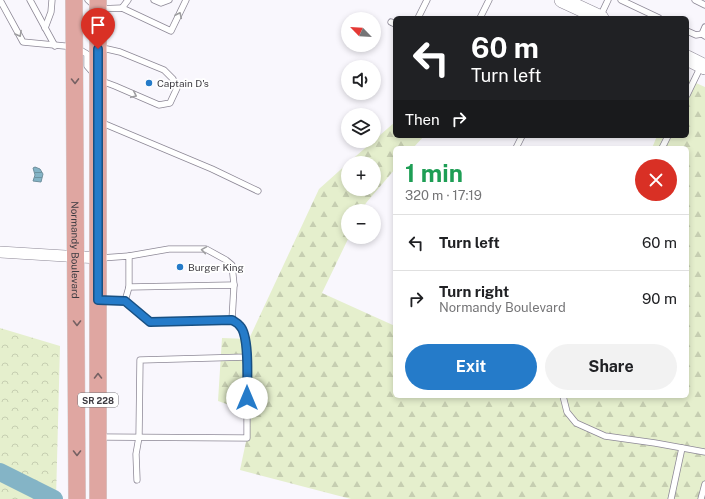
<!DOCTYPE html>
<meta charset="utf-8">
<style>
body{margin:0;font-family:"Public Sans",sans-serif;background:#f2f2f2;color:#202124;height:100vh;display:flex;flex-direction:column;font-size:15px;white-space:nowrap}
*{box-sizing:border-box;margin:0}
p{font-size:13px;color:#757577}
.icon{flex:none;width:22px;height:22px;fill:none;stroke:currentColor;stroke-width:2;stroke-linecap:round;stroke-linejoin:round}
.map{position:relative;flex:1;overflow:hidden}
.panel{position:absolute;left:393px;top:146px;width:296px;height:252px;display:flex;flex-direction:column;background:#fff;border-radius:6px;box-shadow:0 2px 6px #0003}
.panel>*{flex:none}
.top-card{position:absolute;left:393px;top:16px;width:296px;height:122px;border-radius:6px;box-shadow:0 2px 6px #0003;background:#202124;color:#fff;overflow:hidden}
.needle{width:26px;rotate:295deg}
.controls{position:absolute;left:341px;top:12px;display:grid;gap:8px}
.controls a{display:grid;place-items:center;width:40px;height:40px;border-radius:50%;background:#fff;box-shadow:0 2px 6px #0003;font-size:20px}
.pin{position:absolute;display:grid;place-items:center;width:34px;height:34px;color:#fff;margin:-41px -17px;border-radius:50% 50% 50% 0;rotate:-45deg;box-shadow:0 0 4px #0007}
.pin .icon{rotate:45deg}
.me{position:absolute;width:44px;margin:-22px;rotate:0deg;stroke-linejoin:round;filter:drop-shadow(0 0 3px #0008)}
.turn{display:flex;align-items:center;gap:14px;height:84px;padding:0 12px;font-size:18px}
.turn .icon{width:52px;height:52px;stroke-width:2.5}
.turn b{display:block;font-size:28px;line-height:34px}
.then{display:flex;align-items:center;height:38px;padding:0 12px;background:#0003;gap:8px;font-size:15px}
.round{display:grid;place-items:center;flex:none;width:42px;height:42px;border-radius:21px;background:#f2f2f2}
.overview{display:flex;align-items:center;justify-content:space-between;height:68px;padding:0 12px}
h1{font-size:24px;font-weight:700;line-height:30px;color:#1e9e55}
.button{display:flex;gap:8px;margin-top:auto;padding:8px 12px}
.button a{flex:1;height:46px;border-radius:24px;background:#257bc9;color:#fff;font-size:16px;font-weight:700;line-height:46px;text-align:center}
.button a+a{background:#f2f2f2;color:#202124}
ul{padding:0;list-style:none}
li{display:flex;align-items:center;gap:12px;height:56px;padding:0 12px;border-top:1px solid #e0e0e0}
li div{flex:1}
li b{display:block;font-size:15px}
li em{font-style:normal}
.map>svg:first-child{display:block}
.forest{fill:url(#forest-firs)}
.park{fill:url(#park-crowns)}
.water{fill:url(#water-rules);stroke:#6f909e}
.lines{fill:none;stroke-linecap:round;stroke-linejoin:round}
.river{stroke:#84b4c6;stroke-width:18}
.lane-casing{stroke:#8d8896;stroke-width:7}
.street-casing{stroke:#8d8896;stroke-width:12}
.secondary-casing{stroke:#8d8896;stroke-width:16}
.primary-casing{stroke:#d5d4d5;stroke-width:18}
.lane{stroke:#fff;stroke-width:5.5}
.street{stroke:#fff;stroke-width:11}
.secondary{stroke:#fff;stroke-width:15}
.primary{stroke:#dfa6a1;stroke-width:17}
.oneway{stroke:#9e9ea0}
.oneway2{stroke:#766163}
.route-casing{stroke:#185083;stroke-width:10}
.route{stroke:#257bc9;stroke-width:7}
.poi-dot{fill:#257bc9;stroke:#fff;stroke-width:1.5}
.labels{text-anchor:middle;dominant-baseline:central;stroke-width:3.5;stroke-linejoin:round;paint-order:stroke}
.shield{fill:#fff;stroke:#78767b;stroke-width:1}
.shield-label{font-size:9px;font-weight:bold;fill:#3e3c42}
.poi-label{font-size:10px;fill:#3e3c42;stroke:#fff;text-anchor:start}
.street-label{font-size:10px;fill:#3e3c42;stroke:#fff}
</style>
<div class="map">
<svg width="705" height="499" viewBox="0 0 705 499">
<defs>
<pattern id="forest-firs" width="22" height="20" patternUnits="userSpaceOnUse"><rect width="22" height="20" fill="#e5efcd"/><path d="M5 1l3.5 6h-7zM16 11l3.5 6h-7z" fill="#c6ceb1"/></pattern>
<pattern id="park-crowns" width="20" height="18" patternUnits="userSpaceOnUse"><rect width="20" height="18" fill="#e5efcd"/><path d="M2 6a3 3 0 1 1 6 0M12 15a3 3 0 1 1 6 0" fill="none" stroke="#c6ceb1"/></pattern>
<pattern id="water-rules" width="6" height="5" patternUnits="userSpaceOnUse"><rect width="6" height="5" fill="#84b4c6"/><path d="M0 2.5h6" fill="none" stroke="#6d94a2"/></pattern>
</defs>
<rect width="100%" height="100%" fill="#f9f7fd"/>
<path class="forest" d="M687,79l18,8v412h-354l-111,-29 12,-57 -34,-12 4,-63 27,1 70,-150 29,-26v26h26v-26h-26l47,-41v14h29l-11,12h-18v21l-29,34 -4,8h-14v26h1l-27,56 73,33v70h292v-248h-35l5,-12h30z"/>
<path class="park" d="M0,328l60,18 -4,153h-56z"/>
<path class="water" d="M35,167l5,2 3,5 -2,8 -8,-1 2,-6 -2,-7z"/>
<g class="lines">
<path class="river" d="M0,472l54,27"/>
<defs>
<g id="lane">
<path d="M0,0l23,42 52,5 12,7v12l7,8"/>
<path d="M30,0l25,46"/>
<path d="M88,0l10,9 24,-1 49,23 15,-31"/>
<path d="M154,0l7,3 8,-3"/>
<path d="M621,0l38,18"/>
<path d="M695,0l10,5"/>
<path d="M122,8l6,-8"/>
<path d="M600,17l8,-17"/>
<path d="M418,18l9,-18"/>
<path d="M480,18l9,-18"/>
<path d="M391,22l4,2"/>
<path d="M45,28l6,-16 1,-12"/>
<path d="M687,31l9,4 6,-1 3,2"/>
<path d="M702,34l3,-7"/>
<path d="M99,80l16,6 44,19 11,-2 7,-15 -4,-9 -9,-9 -44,-18 -13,-3h-7"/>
<path d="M687,95l14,-29"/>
<path d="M100,122l112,47 46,22"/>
<path d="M516,148l6,-12"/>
<path d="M662,148l6,-12"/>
<path d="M129,256l40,-7h37l20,11 6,5 2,20"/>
<path d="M101,258l28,-2v31"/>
<path d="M100,301h25l25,21 82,-2 2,-35 -105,2 -4,14"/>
<path d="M563,396l4,16 9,11 29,13 50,7 50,9"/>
<path d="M100,437l147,1v-81"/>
<path d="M137,480l-1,-26 3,-17 1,-77 107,-3 -2,-17 -4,-14 -9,-6"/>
<path d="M671,499l11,-51"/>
<path d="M701,499l4,-15"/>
</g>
<path id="street" d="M0,252l98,6"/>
<g id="secondary">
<path d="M562,0l39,18"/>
<path d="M687,58l18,9"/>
</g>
<g id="primary">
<path id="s1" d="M74,0l3,499"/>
<path d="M98,499v-499"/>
</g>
</defs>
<use href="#lane" class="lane-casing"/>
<use href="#street" class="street-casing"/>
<use href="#secondary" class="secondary-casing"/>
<use href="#primary" class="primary-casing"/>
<use href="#lane" class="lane"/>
<use href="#street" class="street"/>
<use href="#secondary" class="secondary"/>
<use href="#primary" class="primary"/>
</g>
<defs><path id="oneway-chevron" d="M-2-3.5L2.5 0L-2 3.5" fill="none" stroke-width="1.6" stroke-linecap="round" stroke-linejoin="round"/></defs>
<g class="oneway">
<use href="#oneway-chevron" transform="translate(179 15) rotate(-64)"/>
<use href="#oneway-chevron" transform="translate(19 34) rotate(61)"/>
<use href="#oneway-chevron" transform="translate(134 95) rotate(25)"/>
<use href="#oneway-chevron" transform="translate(204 250) rotate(-171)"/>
</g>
<g class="oneway2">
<use href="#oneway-chevron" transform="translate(75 81) rotate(89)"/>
<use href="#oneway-chevron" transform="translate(77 323) rotate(90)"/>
<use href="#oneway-chevron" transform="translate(98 376) rotate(-90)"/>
<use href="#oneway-chevron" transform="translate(77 453) rotate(90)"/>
</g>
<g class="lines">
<defs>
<path id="route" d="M98,49v251l27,1 25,21 82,-2c3,2 6,3 8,6 10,10 7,56 7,72"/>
</defs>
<use href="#route" class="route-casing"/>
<use href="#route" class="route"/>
</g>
<g class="poi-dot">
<circle cx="149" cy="83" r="4"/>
<circle cx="180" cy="267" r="4"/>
</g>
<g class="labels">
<rect class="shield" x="78" y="393" width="40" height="14" rx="3"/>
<g class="shield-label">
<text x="98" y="400">SR 228</text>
</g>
<g class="poi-label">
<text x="157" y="83">Captain D's</text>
<text x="188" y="267">Burger King</text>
</g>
<g class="street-label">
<text stroke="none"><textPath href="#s1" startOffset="250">Normandy Boulevard</textPath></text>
</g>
</g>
</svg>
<div class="controls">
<a><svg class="needle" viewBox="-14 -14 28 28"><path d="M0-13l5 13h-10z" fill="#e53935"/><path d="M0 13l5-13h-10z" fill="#757577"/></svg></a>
<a><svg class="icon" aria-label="sound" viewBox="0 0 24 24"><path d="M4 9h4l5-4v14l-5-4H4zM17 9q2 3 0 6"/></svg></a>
<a><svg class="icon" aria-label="layers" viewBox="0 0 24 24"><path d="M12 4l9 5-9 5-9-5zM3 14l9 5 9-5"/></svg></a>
<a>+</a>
<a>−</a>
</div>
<div class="pin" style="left:98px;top:49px;background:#d93025"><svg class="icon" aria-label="arrive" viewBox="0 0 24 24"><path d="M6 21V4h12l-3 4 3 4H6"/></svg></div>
<svg class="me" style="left:247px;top:398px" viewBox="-20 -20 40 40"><circle r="19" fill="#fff"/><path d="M0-13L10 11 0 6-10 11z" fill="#257bc9"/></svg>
<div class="top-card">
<div class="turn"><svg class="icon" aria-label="left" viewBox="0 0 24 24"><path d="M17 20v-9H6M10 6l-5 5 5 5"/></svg><div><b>60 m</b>Turn left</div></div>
<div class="then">Then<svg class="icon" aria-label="right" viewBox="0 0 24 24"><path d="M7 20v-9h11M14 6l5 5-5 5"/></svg></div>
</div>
<section class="panel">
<div class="overview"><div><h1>1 min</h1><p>320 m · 17:19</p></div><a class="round" style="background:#d93025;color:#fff"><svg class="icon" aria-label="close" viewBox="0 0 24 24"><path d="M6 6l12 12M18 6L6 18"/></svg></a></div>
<ul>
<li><svg class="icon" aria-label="left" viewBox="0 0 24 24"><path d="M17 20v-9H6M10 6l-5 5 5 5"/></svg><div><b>Turn left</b></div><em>60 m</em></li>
<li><svg class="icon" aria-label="right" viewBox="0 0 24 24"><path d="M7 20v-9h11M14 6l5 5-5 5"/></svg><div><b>Turn right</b><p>Normandy Boulevard</p></div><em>90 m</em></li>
</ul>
<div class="button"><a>Exit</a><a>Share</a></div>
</section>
</div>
